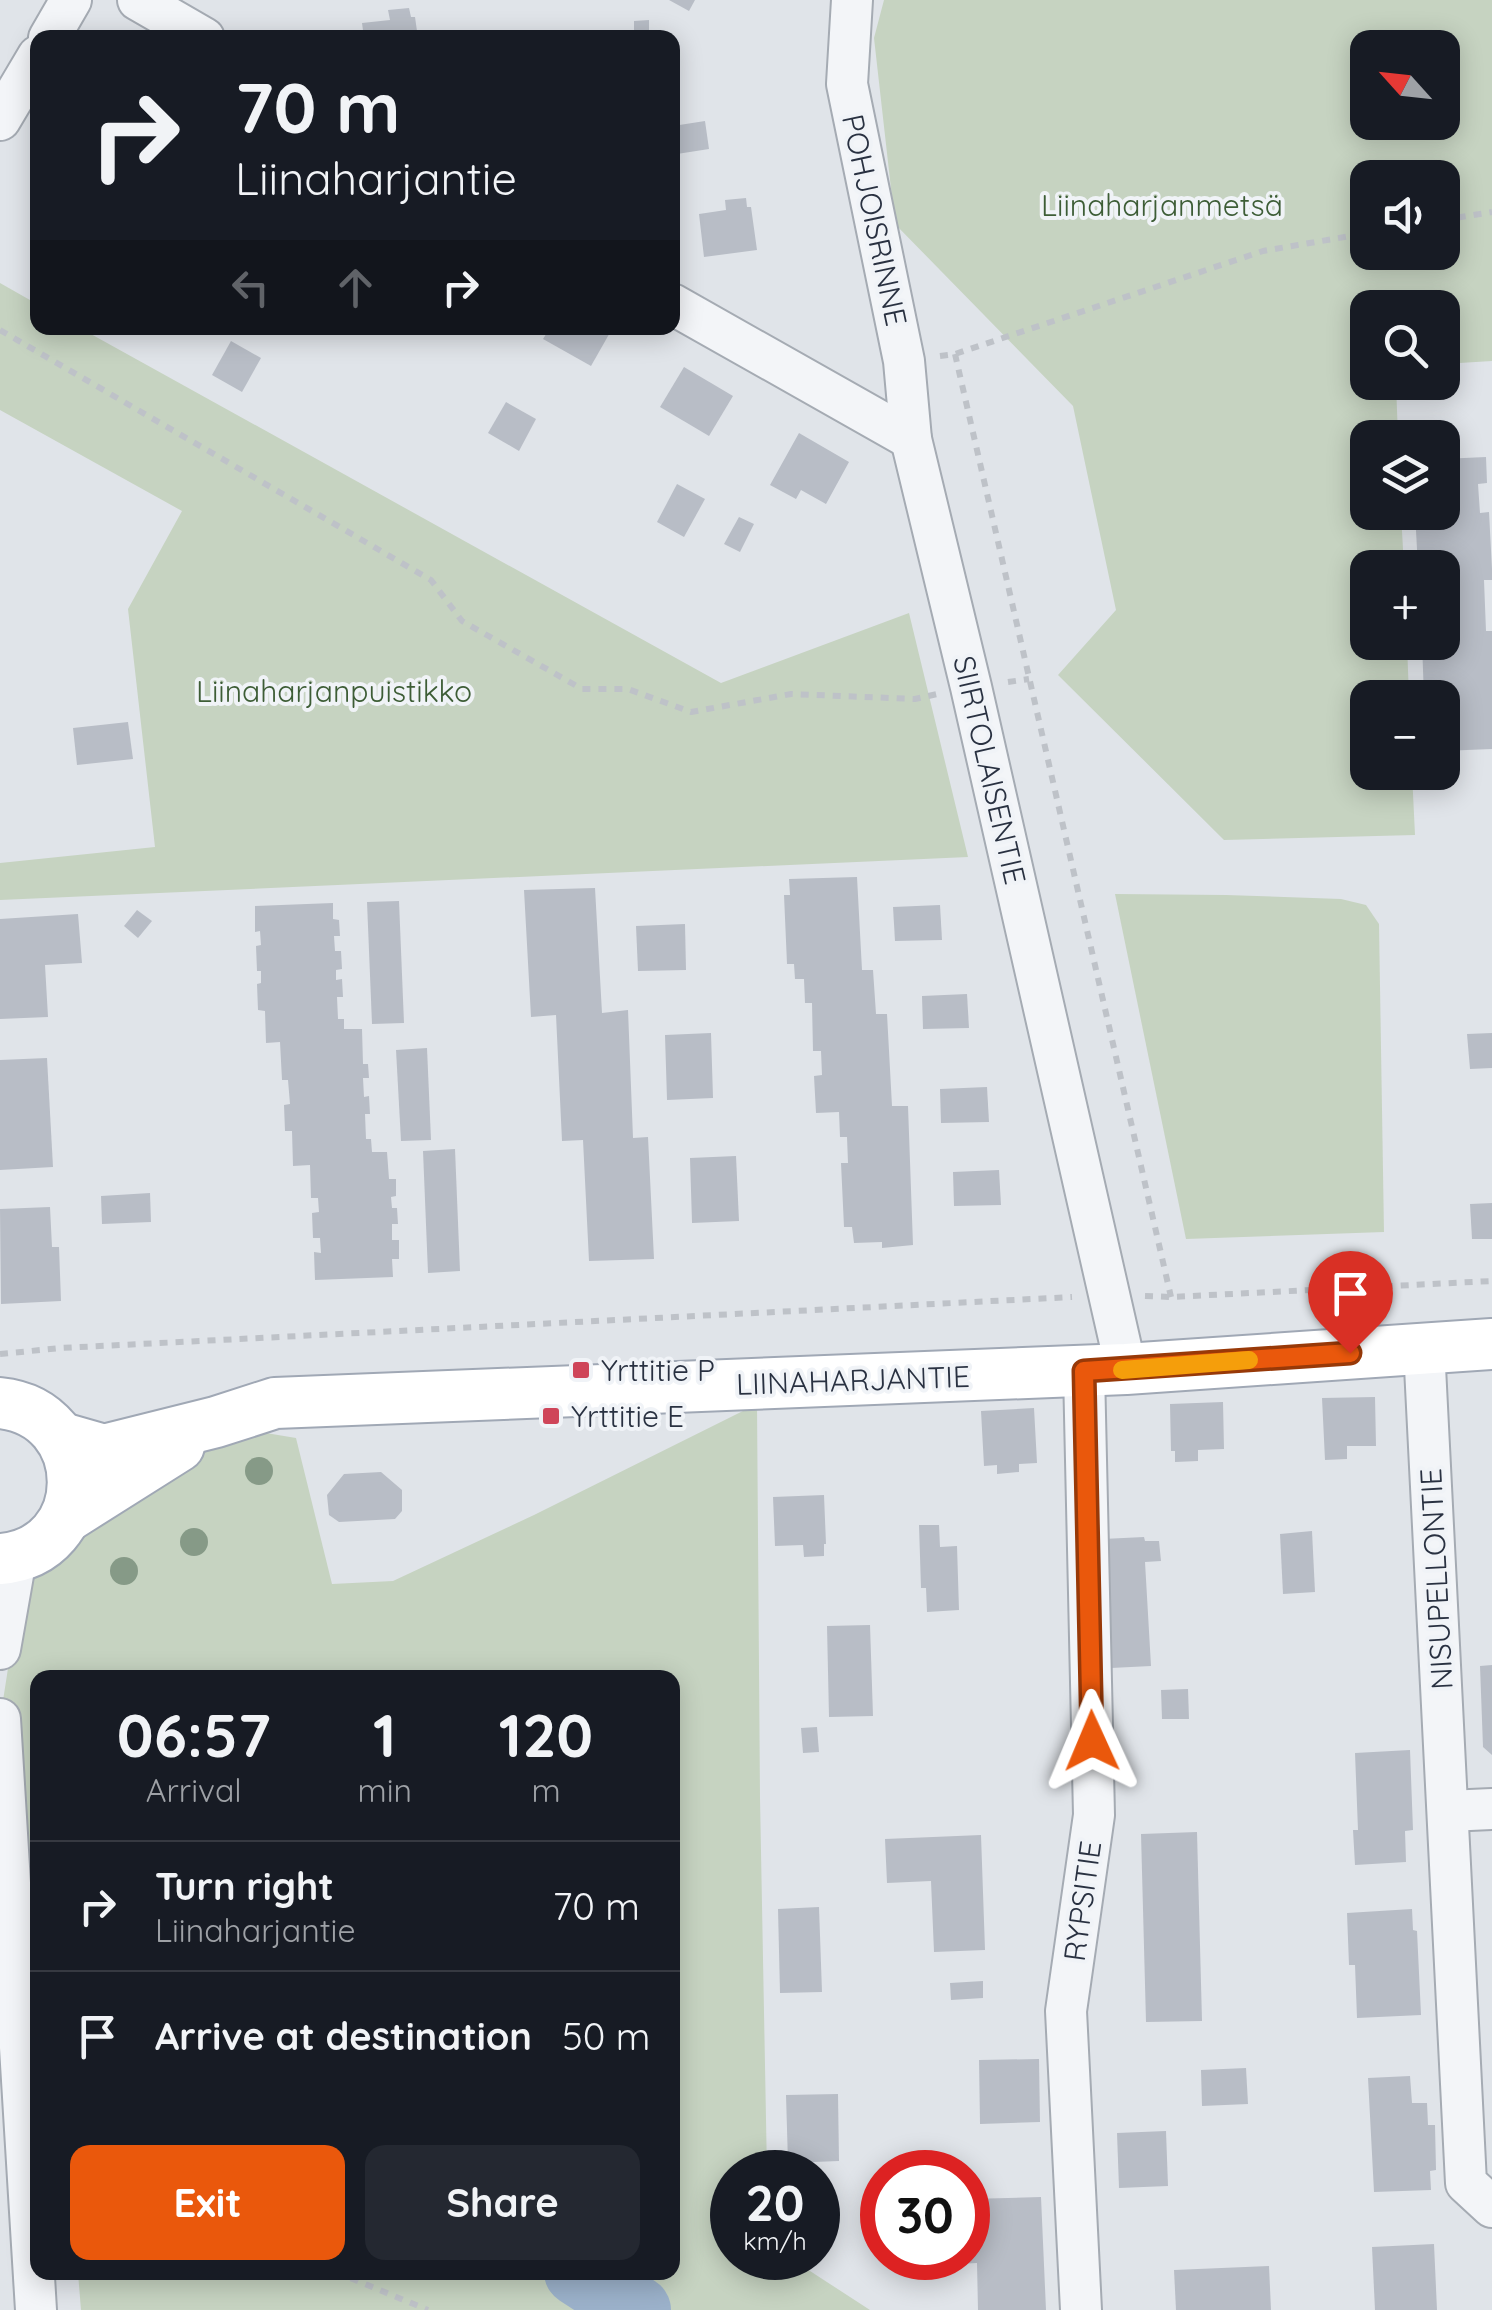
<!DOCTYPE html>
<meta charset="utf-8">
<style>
body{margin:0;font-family:Quicksand,sans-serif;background:#242831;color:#f1f3f6;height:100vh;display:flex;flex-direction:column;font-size:38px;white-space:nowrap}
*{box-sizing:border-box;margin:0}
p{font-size:32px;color:#9ea1a6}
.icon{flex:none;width:55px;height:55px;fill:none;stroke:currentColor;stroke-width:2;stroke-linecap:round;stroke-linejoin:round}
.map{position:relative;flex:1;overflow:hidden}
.details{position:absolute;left:30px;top:1670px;width:650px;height:610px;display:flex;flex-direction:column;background:#171b24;border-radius:20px;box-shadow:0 5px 25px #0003}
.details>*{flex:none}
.guide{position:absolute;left:30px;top:30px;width:650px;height:305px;border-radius:20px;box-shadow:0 5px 25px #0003;background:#171b24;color:#f1f3f6;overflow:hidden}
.needle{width:65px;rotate:297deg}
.fabs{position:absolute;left:1350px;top:30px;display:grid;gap:20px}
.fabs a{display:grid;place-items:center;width:110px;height:110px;border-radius:20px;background:#171b24;box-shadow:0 5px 25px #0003;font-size:50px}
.speed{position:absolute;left:710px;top:2150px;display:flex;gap:20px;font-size:50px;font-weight:700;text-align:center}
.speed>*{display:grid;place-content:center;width:130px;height:130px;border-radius:50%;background:#171b24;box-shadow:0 5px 25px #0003;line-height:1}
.speed small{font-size:25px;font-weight:400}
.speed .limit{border:15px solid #d22;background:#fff;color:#111}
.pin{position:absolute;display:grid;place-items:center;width:85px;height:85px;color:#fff;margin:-102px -42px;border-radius:50% 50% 50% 0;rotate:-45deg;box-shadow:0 0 10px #0007}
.pin .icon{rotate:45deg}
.me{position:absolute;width:110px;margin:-55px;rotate:359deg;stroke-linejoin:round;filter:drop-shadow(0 0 8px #0008)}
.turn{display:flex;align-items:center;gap:35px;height:210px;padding:0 40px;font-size:45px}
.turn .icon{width:130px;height:130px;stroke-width:2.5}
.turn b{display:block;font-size:70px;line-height:85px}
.lanes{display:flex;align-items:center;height:95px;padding:0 40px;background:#0003;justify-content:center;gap:50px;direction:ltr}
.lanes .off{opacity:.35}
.eta{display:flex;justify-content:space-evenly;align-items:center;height:170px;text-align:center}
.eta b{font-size:60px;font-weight:700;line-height:70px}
.button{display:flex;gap:20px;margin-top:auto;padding:20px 40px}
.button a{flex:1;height:115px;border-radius:20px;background:#ea580c;color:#fff;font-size:40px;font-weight:700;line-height:115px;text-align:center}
.button a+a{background:#242831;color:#f1f3f6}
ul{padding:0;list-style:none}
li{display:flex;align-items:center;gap:30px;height:130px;padding:0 40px;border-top:2px solid #363941}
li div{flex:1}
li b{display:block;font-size:38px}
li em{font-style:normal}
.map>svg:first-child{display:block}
.green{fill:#c6d3c1;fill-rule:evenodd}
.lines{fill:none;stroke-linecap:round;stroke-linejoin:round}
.river{stroke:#9bb1ca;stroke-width:68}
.building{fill:#b8bdc6}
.minor-casing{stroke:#a5abb3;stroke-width:44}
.major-casing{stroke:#a0a8b5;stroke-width:54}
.path{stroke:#bec2c8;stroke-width:6;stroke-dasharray:8 8;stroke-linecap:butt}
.minor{stroke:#f3f5f8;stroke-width:40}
.major{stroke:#fff;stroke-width:50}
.tree{fill:#869a87}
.route-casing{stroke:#983908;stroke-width:25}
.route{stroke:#ea580c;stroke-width:18}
.slow{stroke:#f59e0b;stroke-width:18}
.poi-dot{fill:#cf4559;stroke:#f0f3f7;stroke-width:4}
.labels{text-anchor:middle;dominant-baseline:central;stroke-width:8;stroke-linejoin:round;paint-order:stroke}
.park-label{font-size:30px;fill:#3d5d36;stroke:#f0f3f7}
.street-label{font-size:30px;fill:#293141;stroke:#f0f3f7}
.poi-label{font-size:30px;fill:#293141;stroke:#f0f3f7;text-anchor:start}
</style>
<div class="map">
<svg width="1492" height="2310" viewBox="0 0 1492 2310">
<rect width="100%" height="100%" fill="#e0e4e9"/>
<g class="green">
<path d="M884,0h608v361l-49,3 -1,-56h-74v74l28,1 2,54 -30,1v74l33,1 3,54 -36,1v74l39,1 2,54 -41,1v74l44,1 3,62 -191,5 -166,-165 58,-65 -43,-204 -178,-182 -21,-186zM1368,48h74v74h-74zM1368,178h74v74h-74z"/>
<path d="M0,283l37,21 1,24h42l641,355 188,-70 59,244 -968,43v-37l155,-16 -27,-238 54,-98 -182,-101z"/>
<path d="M1115,894l111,1 115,4 25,6 13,19 5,308 -198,7z"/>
<path d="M757,1404l3,394 7,374h-35v86h58l80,52h-789l-3,-37 594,-1v-594h-634l-1,241 -37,-199 24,-155 194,-140 78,13 36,146 61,-3 141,-66z"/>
</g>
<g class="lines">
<path class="river" d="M578,2272l59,38"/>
</g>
<g class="building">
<path d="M669,0h26l-6,11z"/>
<path d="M409,8l2,9h4l3,21h-54l-2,-15 28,-3 -2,-10z"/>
<path d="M649,20v18h-15v-17z"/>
<path d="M705,121l4,28 -32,5 -4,-28z"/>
<path d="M746,198l1,9h4l6,43 -53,7 -5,-43 27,-4 -1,-10z"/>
<path d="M550,328h59l3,1 -21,37 -48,-27z"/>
<path d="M231,341l30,17 -19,34 -30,-17z"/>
<path d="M684,367l49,29 -24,40 -49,-29z"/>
<path d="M506,402l30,17 -17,32 -31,-18z"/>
<path d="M799,433l50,29 -23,42 -25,-14 -5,9 -26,-14z"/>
<path d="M1486,457l1,26 -9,1 2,29 9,-1 3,57v11h-8l2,51h6v118l-50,2v-53h-18l-2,-56h20v-74h-24l-3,-56h27v-53z"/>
<path d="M677,484l28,15 -21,38 -27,-15z"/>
<path d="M739,517l15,7 -14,28 -16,-8z"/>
<path d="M128,722l5,37 -56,6 -4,-37z"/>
<path d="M857,877l5,93h11l3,44h11l5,92h16l5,139 -31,3v-6l-28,1 -2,-16h-8l-3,-64h7l-1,-26h-7l-1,-25 -23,1 -2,-37 8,-1 -1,-24h-8l-1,-48h-7l-1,-24h-9l-1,-15h-7l-3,-69h6l-1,-16z"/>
<path d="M595,888l7,125 26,-3 5,128 15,-1 6,122 -65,2 -6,-121 -21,1 -6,-126 -25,2 -7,-127z"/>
<path d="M399,901l5,122 -32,1 -5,-122z"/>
<path d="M333,903v16l6,1 1,16h-6l1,15h6l1,18 -6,1v10l6,-1 1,18h-6l1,22h6v10h18l1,35h5l1,14h-6l1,19 5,-1 1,18h-5l1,25h5l1,13h15l2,27h7v17l-5,1 1,11h5l1,16h-6v16h7v19h-7l1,18 -78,3 -1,-28 7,1 -1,-15h-7l-1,-25 7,-1 -1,-14h-7l-1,-33 -17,1 -1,-35h-7l-1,-26 6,-1 -2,-24h-6l-2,-38 -14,1 -1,-32 -7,-1 -1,-26 4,-1v-12h-4l-1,-25 5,-1 -1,-14 -5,1v-26z"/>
<path d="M940,905l2,35 -47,1 -2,-34z"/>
<path d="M137,910l15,11 -14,17 -14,-12z"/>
<path d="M78,914l4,49 -37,2 3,52 -48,2v-100z"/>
<path d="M685,924l1,46 -48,1 -2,-45z"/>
<path d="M967,994l2,34 -46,1 -1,-33z"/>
<path d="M711,1033l2,65 -46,2 -2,-65z"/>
<path d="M1492,1033v35l-22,1 -3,-35z"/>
<path d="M427,1048l4,92 -30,1 -5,-91z"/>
<path d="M47,1058l6,109 -53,3v-110z"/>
<path d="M987,1087l2,35 -48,1 -1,-34z"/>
<path d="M455,1149l5,122 -32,2 -5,-122z"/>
<path d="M736,1156l3,65 -47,2 -2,-65z"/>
<path d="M999,1170l2,35 -47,1 -1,-34z"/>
<path d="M150,1193l1,29 -49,2 -1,-28z"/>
<path d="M1492,1203v36h-20l-2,-35z"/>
<path d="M50,1207l2,40h7l2,54 -60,3 -1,-95z"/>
<path d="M1375,1397l1,49h-29v13l-22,1 -3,-62z"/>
<path d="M1223,1402l1,47 -26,1v11l-23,1v-11h-4l-1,-47z"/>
<path d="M1034,1408l3,55 -18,1v8l-22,2v-9l-13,1 -3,-55z"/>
<path d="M381,1472l21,18v21l-7,8 -56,3 -10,-7 -2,-20 17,-21z"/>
<path d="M824,1495l2,49h-2v12l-20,1 -1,-12 -28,1 -2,-49z"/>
<path d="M919,1525h20l1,22 17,-1 2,64 -32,2 -1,-24h-5z"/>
<path d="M1312,1531l3,61 -32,2 -3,-60z"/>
<path d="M1144,1537l1,4h14l2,20 -16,1 6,104 -40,2 -8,-129z"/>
<path d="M870,1625l3,91 -44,1 -2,-91z"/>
<path d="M1492,1665v90l-9,-8 -3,-81z"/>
<path d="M1188,1689l1,30h-27l-1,-29z"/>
<path d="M817,1727l2,25 -16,1 -2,-25z"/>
<path d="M1410,1750l3,80 -8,1 1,31 -51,3 -2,-35h5l-3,-77z"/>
<path d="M1197,1832l5,189 -56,1 -5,-188z"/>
<path d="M981,1835l4,115 -51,2 -3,-71 -44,2 -2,-44z"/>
<path d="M819,1907l3,85 -42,1 -2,-84z"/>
<path d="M1412,1909l1,21 4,1 4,84 -64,3 -2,-53h-6l-2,-52z"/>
<path d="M983,1981v17l-32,2 -1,-17z"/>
<path d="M1039,2059l1,63 -60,2 -1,-64z"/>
<path d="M1246,2068l2,36 -46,2 -1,-36z"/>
<path d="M1410,2076l2,27h15l1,22h7l1,45 -6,1 1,19 -57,2 -6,-114z"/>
<path d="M838,2094l1,67 -51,2 -2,-68z"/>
<path d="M1166,2131l2,55 -49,2 -2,-55z"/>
<path d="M1041,2197l5,113h-68l-1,-47 -38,2v-7h29v-59z"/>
<path d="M1434,2244l3,66h-62l-3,-63z"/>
<path d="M1269,2266l2,44h-95l-2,-40z"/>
</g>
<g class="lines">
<defs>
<g id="minor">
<path d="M138,0l66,38"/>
<path d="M852,0l-5,84 57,277 7,78 60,248 155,682"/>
<path d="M49,38l22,-38"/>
<path d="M0,120l38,-64"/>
<path d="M672,304l239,135"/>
<path d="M1424,1347l42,836 26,24"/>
<path d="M0,1649l16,-91"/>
<path d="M0,1719l36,591"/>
<path d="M1448,1811l44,-2"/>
<path d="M1081,2310l-15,-299 28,-196 -10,-444"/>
</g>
<g id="major">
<path d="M0,1403c97,10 97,149 0,156"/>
<path d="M62,1438l42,12 112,-28 59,-19 851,-34 366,-25"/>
<path d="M65,1518l114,-72"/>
</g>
</defs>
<use href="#minor" class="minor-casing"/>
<use href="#major" class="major-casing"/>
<g class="path">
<path d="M1442,220l50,-8"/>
<path d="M0,330l431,250 31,41 120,68h46l63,23 100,-18 124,5 22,-5"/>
<path d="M955,354l216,943"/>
<path d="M940,356l15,-2 308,-103 105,-18"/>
<path d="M1008,682l21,-3"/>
<path d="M1145,1296l26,1 321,-16"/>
<path d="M0,1354l61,-6 1011,-51"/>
<path d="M336,2272l92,38"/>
</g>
<use href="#minor" class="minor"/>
<use href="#major" class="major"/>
</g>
<g class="tree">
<circle cx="259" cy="1471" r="14"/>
<circle cx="194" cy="1542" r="14"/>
<circle cx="124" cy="1571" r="14"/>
</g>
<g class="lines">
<defs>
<path id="route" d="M1092,1741l-8,-370 266,-18"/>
</defs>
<use href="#route" class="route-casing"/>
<use href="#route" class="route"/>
<path class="slow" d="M1122,1370l127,-10"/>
</g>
<g class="poi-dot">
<rect x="571" y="1360" width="20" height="20" rx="5"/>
<rect x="541" y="1406" width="20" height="20" rx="5"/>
</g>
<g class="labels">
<g class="park-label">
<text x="1162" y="205">Liinaharjanmetsä</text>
<text x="334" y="691">Liinaharjanpuistikko</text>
</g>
<g class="street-label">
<text transform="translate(875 220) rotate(78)">POHJOISRINNE</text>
<text transform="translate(990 770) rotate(77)">SIIRTOLAISENTIE</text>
<text transform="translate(853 1380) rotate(-2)">LIINAHARJANTIE</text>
<text transform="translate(1436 1579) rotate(-93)">NISUPELLONTIE</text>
<text transform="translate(1082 1901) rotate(-82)">RYPSITIE</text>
</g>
<g class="poi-label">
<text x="601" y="1370">Yrttitie P</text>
<text x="571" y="1416">Yrttitie E</text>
</g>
</g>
</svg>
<div class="fabs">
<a><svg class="needle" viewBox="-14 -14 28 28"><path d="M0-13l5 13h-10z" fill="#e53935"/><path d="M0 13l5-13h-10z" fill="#9ea1a6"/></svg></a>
<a><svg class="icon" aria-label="sound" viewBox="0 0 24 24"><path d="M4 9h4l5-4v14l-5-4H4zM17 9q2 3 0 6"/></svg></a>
<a><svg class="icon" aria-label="search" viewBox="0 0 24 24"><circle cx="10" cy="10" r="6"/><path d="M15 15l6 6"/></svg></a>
<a><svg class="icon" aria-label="layers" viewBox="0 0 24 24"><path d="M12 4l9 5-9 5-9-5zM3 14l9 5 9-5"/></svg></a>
<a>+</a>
<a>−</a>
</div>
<div class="speed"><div>20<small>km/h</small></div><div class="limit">30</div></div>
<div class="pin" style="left:1350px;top:1353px;background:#d93025"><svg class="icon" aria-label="arrive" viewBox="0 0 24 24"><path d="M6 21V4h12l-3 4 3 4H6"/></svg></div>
<svg class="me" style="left:1092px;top:1741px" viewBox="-20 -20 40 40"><path d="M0-17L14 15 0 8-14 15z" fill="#ea580c" stroke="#fff" stroke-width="4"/></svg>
<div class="guide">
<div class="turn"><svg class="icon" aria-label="right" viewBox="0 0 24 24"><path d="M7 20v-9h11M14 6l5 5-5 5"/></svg><div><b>70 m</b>Liinaharjantie</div></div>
<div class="lanes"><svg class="icon off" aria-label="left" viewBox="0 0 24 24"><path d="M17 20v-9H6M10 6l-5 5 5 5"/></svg><svg class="icon off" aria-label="ahead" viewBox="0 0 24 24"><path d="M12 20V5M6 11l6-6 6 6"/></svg><svg class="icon" aria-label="right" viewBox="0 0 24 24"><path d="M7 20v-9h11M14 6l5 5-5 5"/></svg></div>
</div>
<section class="details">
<div class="eta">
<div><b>06:57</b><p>Arrival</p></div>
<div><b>1</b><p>min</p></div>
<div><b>120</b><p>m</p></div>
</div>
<ul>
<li><svg class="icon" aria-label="right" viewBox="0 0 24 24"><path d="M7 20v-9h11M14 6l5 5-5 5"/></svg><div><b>Turn right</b><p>Liinaharjantie</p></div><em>70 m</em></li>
<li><svg class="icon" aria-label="arrive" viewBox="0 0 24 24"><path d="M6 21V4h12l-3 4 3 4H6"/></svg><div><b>Arrive at destination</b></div><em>50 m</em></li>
</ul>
<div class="button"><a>Exit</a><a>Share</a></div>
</section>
</div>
